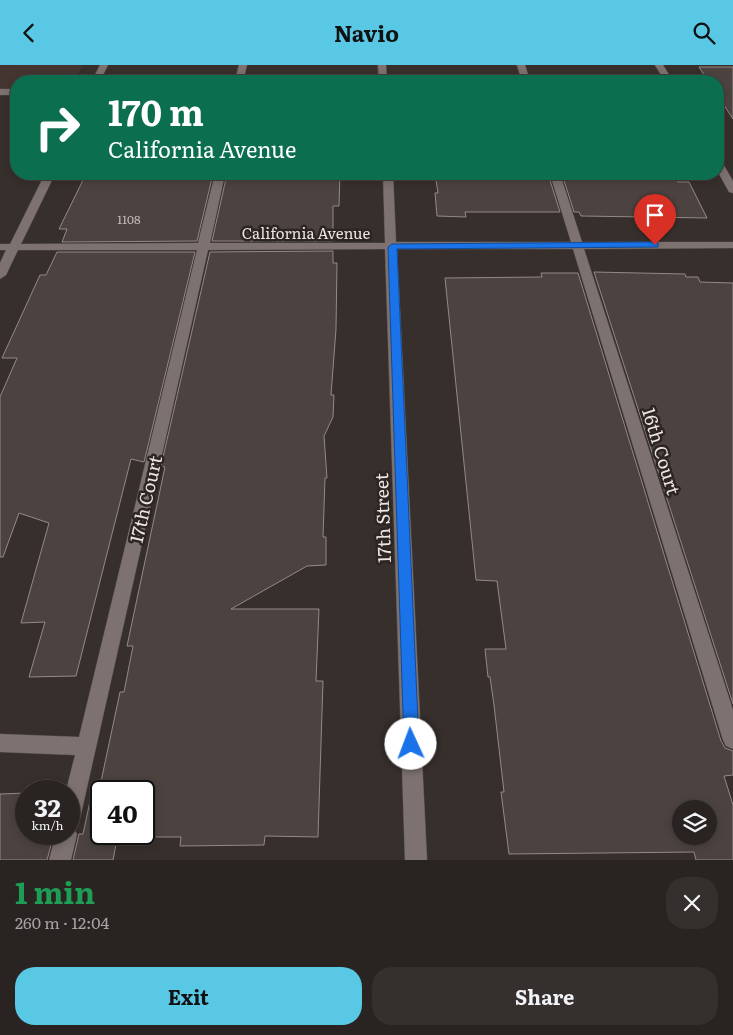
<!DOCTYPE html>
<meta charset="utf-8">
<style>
body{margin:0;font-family:Literata,serif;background:#352f2e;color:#f1f3f6;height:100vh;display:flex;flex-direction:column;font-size:19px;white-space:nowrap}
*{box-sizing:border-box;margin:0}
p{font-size:16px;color:#a5a4a5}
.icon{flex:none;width:28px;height:28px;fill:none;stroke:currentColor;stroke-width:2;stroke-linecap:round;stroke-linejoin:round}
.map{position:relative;height:795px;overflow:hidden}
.drawer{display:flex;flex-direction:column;background:#292321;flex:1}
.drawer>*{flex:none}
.guide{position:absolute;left:10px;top:10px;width:714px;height:105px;border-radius:20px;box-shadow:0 2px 8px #0003,0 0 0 1px #45403f;background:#0b6e4f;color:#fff;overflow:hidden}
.tools{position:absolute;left:672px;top:735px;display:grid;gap:10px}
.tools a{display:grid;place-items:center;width:45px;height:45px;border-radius:50%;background:#292321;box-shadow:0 2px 8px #0003,0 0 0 1px #45403f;font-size:25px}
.speed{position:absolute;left:15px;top:715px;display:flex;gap:10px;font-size:25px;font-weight:700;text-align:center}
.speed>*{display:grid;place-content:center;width:65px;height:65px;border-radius:50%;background:#292321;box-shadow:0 2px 8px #0003,0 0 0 1px #45403f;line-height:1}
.speed small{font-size:12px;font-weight:400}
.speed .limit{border:2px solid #111;border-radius:8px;background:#fff;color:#111}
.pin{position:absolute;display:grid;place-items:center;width:42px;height:42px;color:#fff;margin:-51px -21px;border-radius:50% 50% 50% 0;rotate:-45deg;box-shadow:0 0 5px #0007}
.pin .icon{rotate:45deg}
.me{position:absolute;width:55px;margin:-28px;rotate:358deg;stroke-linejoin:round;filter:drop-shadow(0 0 4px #0008)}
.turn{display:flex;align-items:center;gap:18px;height:105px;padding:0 15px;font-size:22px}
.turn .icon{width:65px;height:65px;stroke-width:2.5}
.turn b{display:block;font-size:35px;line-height:42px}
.round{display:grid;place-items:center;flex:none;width:52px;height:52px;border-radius:20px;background:#352f2e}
.summary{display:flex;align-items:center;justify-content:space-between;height:85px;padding:0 15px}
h1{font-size:30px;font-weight:700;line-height:38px;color:#1e9e55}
.button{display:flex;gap:10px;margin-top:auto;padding:10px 15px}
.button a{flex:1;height:58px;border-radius:20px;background:#59c8e5;color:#111;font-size:20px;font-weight:700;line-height:58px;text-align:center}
.button a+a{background:#352f2e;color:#f1f3f6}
header{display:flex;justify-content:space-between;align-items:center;height:65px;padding:0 15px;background:#59c8e5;color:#111;font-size:22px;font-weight:700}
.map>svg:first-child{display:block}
.built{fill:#453531}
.building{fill:#4c4340;stroke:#948986;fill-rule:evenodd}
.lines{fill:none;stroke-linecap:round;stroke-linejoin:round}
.minor-casing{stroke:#544d4a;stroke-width:1}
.minor{fill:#7d726f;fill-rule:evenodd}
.route{fill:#1a73e8;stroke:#114b97}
.labels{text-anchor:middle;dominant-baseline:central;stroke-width:5;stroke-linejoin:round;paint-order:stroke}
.far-number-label{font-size:12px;fill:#c3bcba}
.far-street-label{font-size:15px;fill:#ebe5e3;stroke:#2d2522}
.street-label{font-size:18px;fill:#ebe5e3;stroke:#2d2522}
</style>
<header><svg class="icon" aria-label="back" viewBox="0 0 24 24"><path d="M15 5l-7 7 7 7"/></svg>Navio<svg class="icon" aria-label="search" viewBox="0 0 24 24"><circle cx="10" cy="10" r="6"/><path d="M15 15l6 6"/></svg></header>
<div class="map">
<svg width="733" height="795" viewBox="0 0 733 795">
<rect width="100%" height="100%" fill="#372f2c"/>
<path class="built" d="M0,0h83l-9,16h-58v8h-16z"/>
<g class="building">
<path d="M699,2h34v52l-15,-23v-15h-10z"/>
<path d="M86,109h127l-16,67 -135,1 5,-13h-8z"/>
<path d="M227,109h113l-1,32h-6v35h-121z"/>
<path d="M435,109h113l12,38h-95l1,5 -29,-1 -2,-23h3z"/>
<path d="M562,109h111l5,8h11l18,36 -126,-2 -2,-4h-5z"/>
<path d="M333,186v12h4l-1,66 -5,66h3l-1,22 -9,19 3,42h-2l-2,59h3v28l-19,1 -76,43h88l-3,72h7l-5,156 -53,-1 -1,9 -84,1 1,-9h-37v-46h-45l21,-99h4l9,-46h-6l38,-179 -4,-1 49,-214z"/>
<path d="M57,187h138l-51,210 -13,-3 -55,217 -47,1 16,-55 -24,1 28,-100 -30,-10 -16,44h-3v-160l17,-39h-15l38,-83h6z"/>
<path d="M594,207l91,2 1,3h12l2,5 33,1v421z"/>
<path d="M541,208h37l143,468 4,7 8,3v24l-9,1 9,29v55h-37l-2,-8 -185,2 -8,-62h3l-10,-87 -4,-28h-2l-3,-28h21l-9,-68 -21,-1 -31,-302 97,-1zM681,744h28v27h-28z"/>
<path d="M92,727l9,1v41h17l-5,26h-40l6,-26h4z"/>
<path d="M26,728v41h28l-7,26h-47v-66z"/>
</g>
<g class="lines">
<defs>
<g id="minor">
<path d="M100,0h8l-8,16h-8z"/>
<path d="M239,0h8l-4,16h-8z"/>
<path d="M378,0h8l1,16h-8z"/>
<path d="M517,0h8l5,16h-8z"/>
<path d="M655,0h8l10,16h-8z"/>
<rect x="0" y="24" width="16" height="6"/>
<path d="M718,96l4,1 11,19v12l-4,-1 -11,-20z"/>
<path d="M45,109h10l-34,70 177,-1 17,-69h10l-15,69h175l-2,-69h10l3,68h175l-21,-68h10l22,68h151v6l-149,1 149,461v39l-7,-3 -3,-6 -150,-491h-176l30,611h-22l-20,-611 -177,1 -129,573 -4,8 2,3 -6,26h-22l7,-26h13v-43h-3l9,-36 -75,-3v-18l79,3 118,-487h-179l-12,25 -6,4v-16l6,-13h-6v-6h10z"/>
</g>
</defs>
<use href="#minor" class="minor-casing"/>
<use href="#minor" class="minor"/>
</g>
<path class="route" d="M655,177l3,1v4l-261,2 22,495 -3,5 -5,2 -5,-2 -2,-5 -16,-497 4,-3z"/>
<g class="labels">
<g class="far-number-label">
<text x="129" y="154">1108</text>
</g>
<g class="far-street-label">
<text x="306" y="167">California Avenue</text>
</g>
<g class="street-label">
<text transform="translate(662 386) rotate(73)">16th Court</text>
<text transform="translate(145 434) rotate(-77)">17th Court</text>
<text transform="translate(382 453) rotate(-92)">17th Street</text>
</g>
</g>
</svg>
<div class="tools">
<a><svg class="icon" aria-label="layers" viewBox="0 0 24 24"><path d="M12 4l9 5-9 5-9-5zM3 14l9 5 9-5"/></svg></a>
</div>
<div class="speed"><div>32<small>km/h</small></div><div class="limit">40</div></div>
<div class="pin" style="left:655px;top:180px;background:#d93025"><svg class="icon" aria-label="arrive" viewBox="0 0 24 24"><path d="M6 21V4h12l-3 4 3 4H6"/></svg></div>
<svg class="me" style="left:411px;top:679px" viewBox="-20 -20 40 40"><circle r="19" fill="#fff"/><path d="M0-13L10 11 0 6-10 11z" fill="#1a73e8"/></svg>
<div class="guide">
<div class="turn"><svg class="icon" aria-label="right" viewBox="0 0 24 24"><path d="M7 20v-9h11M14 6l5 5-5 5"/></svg><div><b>170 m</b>California Avenue</div></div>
</div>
</div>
<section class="drawer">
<div class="summary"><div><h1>1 min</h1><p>260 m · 12:04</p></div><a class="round"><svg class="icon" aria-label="close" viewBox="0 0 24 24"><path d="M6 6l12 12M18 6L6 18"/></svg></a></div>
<div class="button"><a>Exit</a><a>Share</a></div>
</section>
